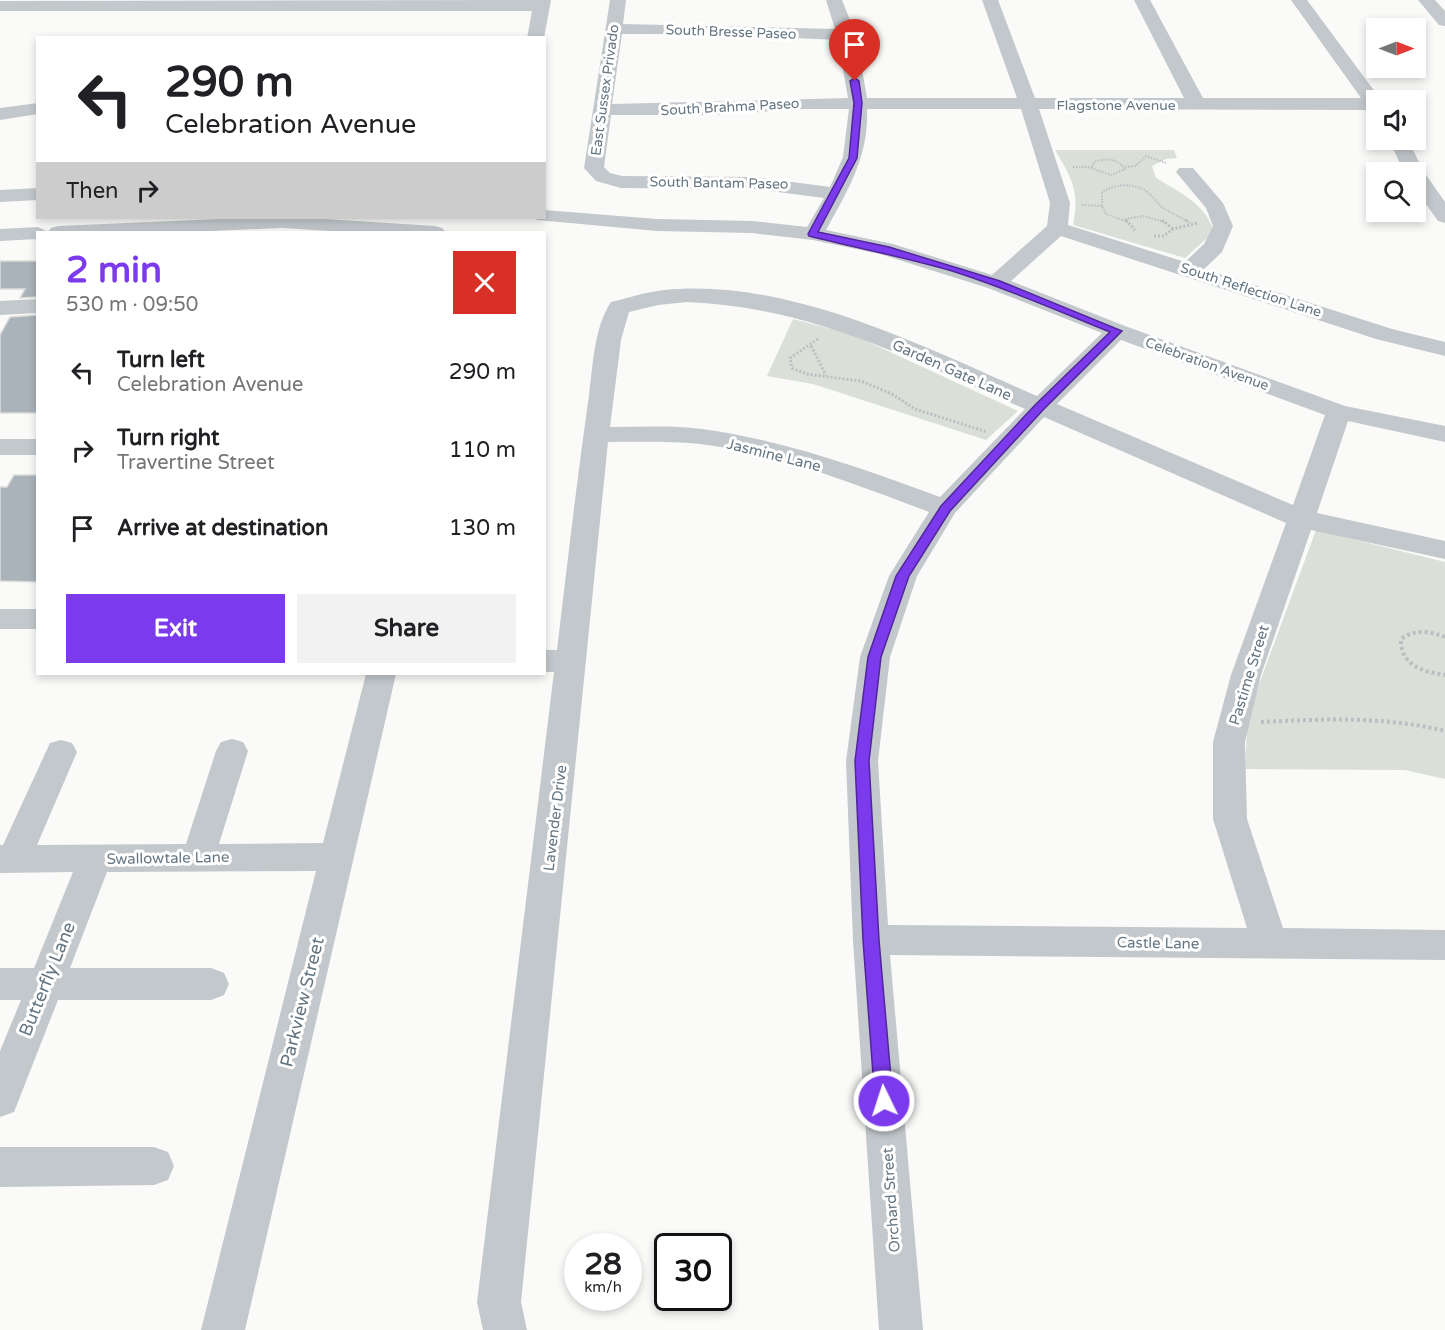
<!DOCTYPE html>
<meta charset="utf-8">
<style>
body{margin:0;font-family:"Varela Round",sans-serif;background:#f2f2f2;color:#202124;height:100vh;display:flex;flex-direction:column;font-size:22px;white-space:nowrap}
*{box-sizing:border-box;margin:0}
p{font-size:20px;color:#757577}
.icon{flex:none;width:33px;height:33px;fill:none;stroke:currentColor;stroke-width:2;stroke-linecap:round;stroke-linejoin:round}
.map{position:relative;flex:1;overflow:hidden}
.details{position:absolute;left:36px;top:231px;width:510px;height:444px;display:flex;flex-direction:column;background:#fff;border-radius:0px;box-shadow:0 3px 9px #0003}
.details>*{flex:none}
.banner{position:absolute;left:36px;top:36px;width:510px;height:183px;border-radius:0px;box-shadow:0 3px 9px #0003;background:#fff;color:#202124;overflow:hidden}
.needle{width:39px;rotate:90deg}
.controls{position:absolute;left:1366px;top:18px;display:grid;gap:12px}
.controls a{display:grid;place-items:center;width:60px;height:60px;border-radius:0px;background:#fff;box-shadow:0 3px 9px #0003;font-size:30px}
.speed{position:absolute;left:564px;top:1233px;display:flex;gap:12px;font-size:30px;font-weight:700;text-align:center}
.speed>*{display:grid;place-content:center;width:78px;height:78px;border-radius:50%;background:#fff;box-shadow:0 3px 9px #0003;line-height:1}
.speed small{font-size:15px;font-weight:400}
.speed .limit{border:3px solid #111;border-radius:9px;background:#fff;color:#111}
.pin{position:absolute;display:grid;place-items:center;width:51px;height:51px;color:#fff;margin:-62px -26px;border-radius:50% 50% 50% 0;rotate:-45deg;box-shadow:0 0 6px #0007}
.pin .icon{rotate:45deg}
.me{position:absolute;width:66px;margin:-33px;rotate:356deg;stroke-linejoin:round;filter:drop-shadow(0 0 4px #0008)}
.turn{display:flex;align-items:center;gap:21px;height:126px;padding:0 30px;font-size:27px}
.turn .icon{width:78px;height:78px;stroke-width:2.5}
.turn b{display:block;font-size:42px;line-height:51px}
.then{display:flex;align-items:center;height:57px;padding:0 30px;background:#0003;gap:12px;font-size:22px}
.round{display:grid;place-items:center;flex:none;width:63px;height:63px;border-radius:0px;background:#f2f2f2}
.headline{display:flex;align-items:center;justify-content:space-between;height:102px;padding:0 30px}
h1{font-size:36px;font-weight:700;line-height:45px;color:#7c3aed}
.button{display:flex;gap:12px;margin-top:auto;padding:12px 30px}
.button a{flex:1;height:69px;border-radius:0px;background:#7c3aed;color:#fff;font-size:24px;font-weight:700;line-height:69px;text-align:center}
.button a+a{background:#f2f2f2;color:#202124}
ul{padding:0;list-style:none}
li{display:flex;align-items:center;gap:18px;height:78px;padding:0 30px}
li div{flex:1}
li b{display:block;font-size:22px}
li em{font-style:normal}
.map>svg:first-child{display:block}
.green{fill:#dadfd7}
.building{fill:#aab3b9;stroke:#dcdcda;stroke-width:1.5}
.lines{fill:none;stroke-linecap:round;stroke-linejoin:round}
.path-far2{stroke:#bbbfc2;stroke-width:2;stroke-dasharray:1.5 1.5;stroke-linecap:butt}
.path-far1{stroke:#bbbfc2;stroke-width:3;stroke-dasharray:2 2;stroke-linecap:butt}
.path{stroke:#bbbfc2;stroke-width:4;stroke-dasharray:3 3;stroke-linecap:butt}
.minor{fill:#c3c8cc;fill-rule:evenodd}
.route{fill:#7c3aed;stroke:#51269a;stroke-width:1.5}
.labels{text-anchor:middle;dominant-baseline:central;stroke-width:6;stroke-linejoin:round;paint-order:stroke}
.far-street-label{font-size:14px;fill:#657683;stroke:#fff}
.street-label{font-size:15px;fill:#657683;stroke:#fff}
.near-street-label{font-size:18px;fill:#657683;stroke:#fff}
</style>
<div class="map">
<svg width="1445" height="1330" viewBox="0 0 1445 1330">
<rect width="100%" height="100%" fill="#fafaf8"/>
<g class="green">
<path d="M1055,150h119l3,8 -11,1 -14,7 4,12c23,14 48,25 57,51l-7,10 -21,19 -112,-33c7,-34 -1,-46 -18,-75z"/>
<path d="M793,319l58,15 167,77 -32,29 -173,-56 -46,-8z"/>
<path d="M1316,530l129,32v217l-40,-9 -160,-1 3,-55z"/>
</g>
<g class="building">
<path d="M0,261h38v36l-18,1 5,-9h-25z"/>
<path d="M38,315v98h-38v-78l10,-18z"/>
<path d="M14,475h24v107l-38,-1v-94h7z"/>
</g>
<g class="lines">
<g class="path-far2">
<path d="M1073,167h15l23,8 14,-6c-8,-11 -19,-11 -31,-7l-2,5"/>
<path d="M1125,167l10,-1 11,-10 20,7"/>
<path d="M1082,205l20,1 4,8 22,8"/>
<path d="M1102,206v-13c11,-10 32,-10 44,-2 7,5 11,12 17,17 8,5 17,9 25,14"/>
<path d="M1125,219l19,-3 20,6"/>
</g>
<g class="path-far1">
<path d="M1126,220l9,10"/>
<path d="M1162,220l11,9"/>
<path d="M1186,220l4,3"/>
<path d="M1154,236h10l9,-7 25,-6"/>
<path d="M818,339l-28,19 2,10 14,6 55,7 31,13 23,15 72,23"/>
<path d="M811,346l15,29"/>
</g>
<g class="path">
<path d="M1445,637c-15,-6 -30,-8 -44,2 -1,26 22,33 44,36"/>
<path d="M1261,722c62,-3 123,-6 184,9"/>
</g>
<g class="minor">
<path d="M551,0l-7,38h-17l5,-27h-532v-10z"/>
<path d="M610,0h16l-3,24 212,5 -9,-29h16l14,35 11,63h150l-35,-98h16l37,98h149l-50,-98h16l53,98h158l-70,-98h16l74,100h-4v14l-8,-4 -330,-1 31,94 -2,22 117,37 19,-18 9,-18 -7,-18 -30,-36 3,-4h14l30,35 10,23 -11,26 -18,17 188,60 53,13v14l-69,-17 -315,-103 -50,45 114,45 220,80 100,20v16l-97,-21 -31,92 128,28v18l-134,-29 -50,145 -16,67 2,77 36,109 162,2v30l-555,-5 33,375h-44l-26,-390 -7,-179 14,-104 29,-81 40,-64c-74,-28 -150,-58 -229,-68 -31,-3 -62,-2 -92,-2l-87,860 6,28h-44l-6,-28 77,-630h-10v-22h13c10,-85 20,-170 32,-255 4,-29 5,-68 22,-93 17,-4 35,-10 53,-12 125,-13 262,58 373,106l65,-63 -114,-45 -108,-34 -67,-14 -61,-7 -95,-2 -120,-11 -2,-2h9v-8l113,9 95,2 55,6 17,-29 -70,-9 -133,-1 -25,-7 -12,-13zM622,34h81l135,6 10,58 -236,6zM804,109h45l-6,48 -13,30 -76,-10 -132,-1 -12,-3 -6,-6 7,-52h102zM867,109h154l29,94 -3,23 -55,49 -99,-31 -67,-14c22,-40 43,-74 41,-121zM687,302c126,5 225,58 338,107l-85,88c-77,-28 -156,-57 -238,-68 -31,-4 -62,-2 -92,-2l11,-87 8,-28 29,-7zM1121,340l204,75 -32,90 -236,-101zM1044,417l242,106 -55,152 -18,67v77l34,109 -359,-3 -10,-164 12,-104 27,-81 38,-63z"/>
<path d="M1418,0h17l10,11v15l-6,-1z"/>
<path d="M38,103v11l-38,6v-12z"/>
<path d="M1389,140h19l16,32 21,30v21l-7,-2 -22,-31v-18h-12z"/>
<path d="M38,188v12l-38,2v-12z"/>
<path d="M242,218h67l126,8 7,2 4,4h-100l-64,-4 -94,4h-150v7l-38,2v-12l38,-2 10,5 3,-4 7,-2z"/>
<path d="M38,299v14l-38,2v-14z"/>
<rect x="0" y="439" width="38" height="16"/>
<rect x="0" y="609" width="38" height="20"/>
<path d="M366,674h30l-151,656h-44l115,-459 -209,1 -37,96h141l13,5 5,11 -5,11 -13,5h-153l-44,112 -14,5v-66l21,-51h-21v-32h34l39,-96 -73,1v-28h3l47,-102 11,-3 11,3 5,9 -40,93 149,-1 30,-93 5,-9 11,-3 11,3 5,9 -29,93 104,-1z"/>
<path d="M0,1147h154l14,5 6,14 -6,14 -14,5 -154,2z"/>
</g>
</g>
<path class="route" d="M855,78l4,3 3,22 -5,55 -39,74 71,15 111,34 122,50 -79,79 -93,101 -41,65 -28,81 -12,104 10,179 14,161 -3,6 -6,2 -7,-2 -2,-6 -12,-161 -8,-179 13,-104 28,-81 45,-70 94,-101 75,-73c-52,-21 -104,-44 -158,-61 -48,-14 -95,-23 -143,-35l-1,-2 41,-76 5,-55 -4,-22z"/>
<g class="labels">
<g class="far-street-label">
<text transform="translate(731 32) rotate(2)">South Bresse Paseo</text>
<text transform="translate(605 90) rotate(-82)">East Sussex Privado</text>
<text x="1116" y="105">Flagstone Avenue</text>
<text transform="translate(730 107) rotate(-3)">South Brahma Paseo</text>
<text transform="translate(719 183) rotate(1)">South Bantam Paseo</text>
<text transform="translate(1251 290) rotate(18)">South Reflection Lane</text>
<text transform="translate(1207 364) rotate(20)">Celebration Avenue</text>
</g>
<g class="street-label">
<text transform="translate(952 370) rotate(24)">Garden Gate Lane</text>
<text transform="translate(774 455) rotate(14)">Jasmine Lane</text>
<text transform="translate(1249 675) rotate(-73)">Pastime Street</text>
<text transform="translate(555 818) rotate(-83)">Lavender Drive</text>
<text transform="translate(168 858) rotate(-1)">Swallowtale Lane</text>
<text transform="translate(1158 943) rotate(1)">Castle Lane</text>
<text transform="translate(891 1200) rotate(-94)">Orchard Street</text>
</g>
<g class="near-street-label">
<text transform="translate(47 979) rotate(-68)">Butterfly Lane</text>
<text transform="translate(302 1002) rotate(-76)">Parkview Street</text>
</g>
</g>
</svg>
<div class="controls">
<a><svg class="needle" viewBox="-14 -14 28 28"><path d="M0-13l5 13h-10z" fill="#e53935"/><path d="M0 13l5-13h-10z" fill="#757577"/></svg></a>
<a><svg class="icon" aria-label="sound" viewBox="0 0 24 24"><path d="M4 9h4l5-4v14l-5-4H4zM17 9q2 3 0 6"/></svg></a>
<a><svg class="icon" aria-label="search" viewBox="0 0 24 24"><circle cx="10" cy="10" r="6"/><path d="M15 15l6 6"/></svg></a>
</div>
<div class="speed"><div>28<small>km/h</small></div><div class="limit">30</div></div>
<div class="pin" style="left:855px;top:81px;background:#d93025"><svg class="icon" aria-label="arrive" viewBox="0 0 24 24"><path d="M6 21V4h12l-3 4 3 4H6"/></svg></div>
<svg class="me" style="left:884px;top:1101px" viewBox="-20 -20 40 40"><circle r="17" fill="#7c3aed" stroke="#fff" stroke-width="3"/><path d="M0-11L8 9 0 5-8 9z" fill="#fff"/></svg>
<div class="banner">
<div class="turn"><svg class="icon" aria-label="left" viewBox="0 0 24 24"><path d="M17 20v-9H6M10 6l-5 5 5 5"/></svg><div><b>290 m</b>Celebration Avenue</div></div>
<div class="then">Then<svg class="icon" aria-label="right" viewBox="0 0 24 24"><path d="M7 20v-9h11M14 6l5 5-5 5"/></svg></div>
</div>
<section class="details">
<div class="headline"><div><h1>2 min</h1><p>530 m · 09:50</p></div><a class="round" style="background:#d93025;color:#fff"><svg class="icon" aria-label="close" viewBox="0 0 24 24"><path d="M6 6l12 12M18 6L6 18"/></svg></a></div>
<ul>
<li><svg class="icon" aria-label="left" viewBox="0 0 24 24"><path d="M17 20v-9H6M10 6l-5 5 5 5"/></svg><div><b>Turn left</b><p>Celebration Avenue</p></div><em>290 m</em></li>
<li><svg class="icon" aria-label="right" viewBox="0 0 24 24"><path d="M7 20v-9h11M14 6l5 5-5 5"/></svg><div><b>Turn right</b><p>Travertine Street</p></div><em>110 m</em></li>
<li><svg class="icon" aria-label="arrive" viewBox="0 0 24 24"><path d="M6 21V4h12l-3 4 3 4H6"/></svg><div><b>Arrive at destination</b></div><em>130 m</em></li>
</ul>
<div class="button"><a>Exit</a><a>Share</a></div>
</section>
</div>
